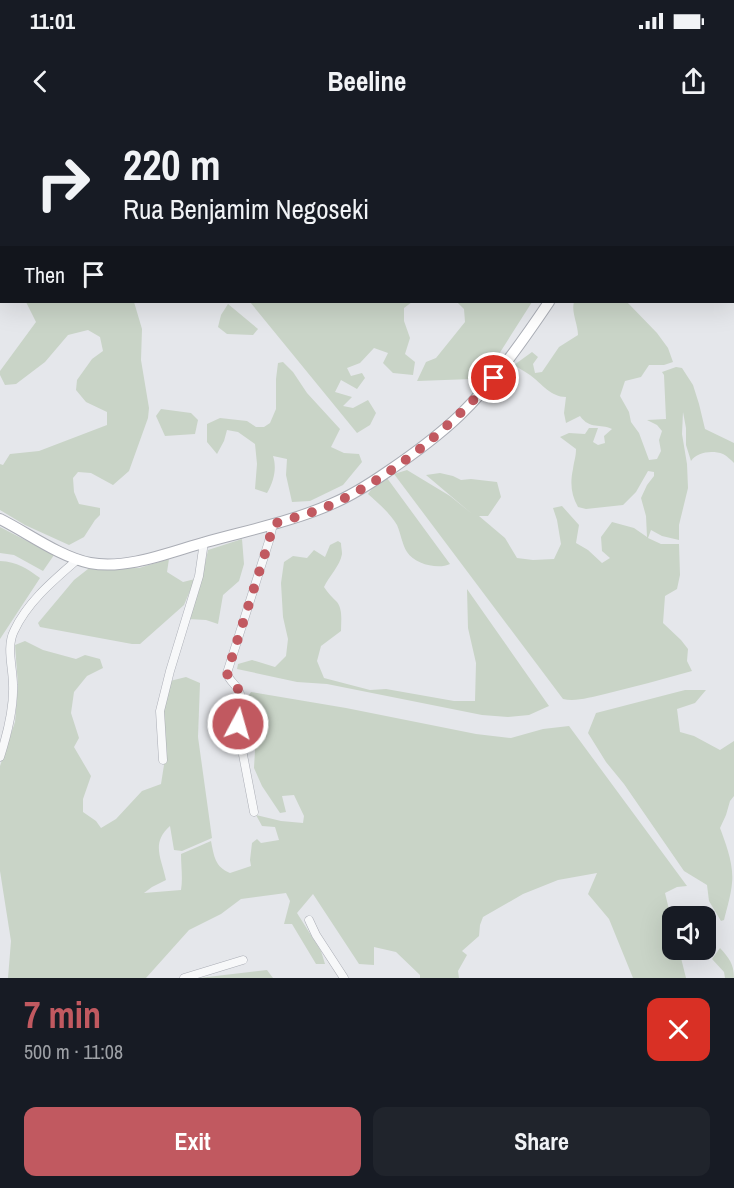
<!DOCTYPE html>
<meta charset="utf-8">
<style>
body{margin:0;font-family:"Archivo Narrow",sans-serif;background:#20242c;color:#f1f3f6;height:100vh;display:flex;flex-direction:column;font-size:22px;white-space:nowrap}
*{box-sizing:border-box;margin:0}
p{font-size:20px;color:#9ea1a6}
.icon{flex:none;width:33px;height:33px;fill:none;stroke:currentColor;stroke-width:2;stroke-linecap:round;stroke-linejoin:round}
.map{position:relative;height:858px;overflow:hidden}
.drawer{display:flex;flex-direction:column;background:#171b24;flex:1}
.drawer>*{flex:none}
.hud{position:absolute;left:0px;top:0px;width:735px;height:183px;box-shadow:0 6px 24px #0002;background:#171b24;color:#f1f3f6;overflow:hidden}
.tools{position:absolute;left:662px;top:786px;display:grid;gap:12px}
.tools a{display:grid;place-items:center;width:54px;height:54px;border-radius:12px;background:#171b24;box-shadow:0 6px 24px #0002;font-size:30px}
.pin{position:absolute;display:grid;place-items:center;width:51px;height:51px;color:#fff;margin:-26px;border:3px solid #fff;border-radius:50%;box-shadow:0 2px 6px #0007}
.me{position:absolute;width:66px;margin:-33px;rotate:6deg;stroke-linejoin:round;filter:drop-shadow(0 0 4px #0008)}
.turn{display:flex;align-items:center;gap:21px;height:126px;padding:0 24px;font-size:27px}
.turn .icon{width:78px;height:78px;stroke-width:2.5}
.turn b{display:block;font-size:42px;line-height:51px}
.then{display:flex;align-items:center;height:57px;padding:0 24px;background:#0003;gap:12px;font-size:22px}
.round{display:grid;place-items:center;flex:none;width:63px;height:63px;border-radius:12px;background:#20242c}
.summary{display:flex;align-items:center;justify-content:space-between;height:102px;padding:0 24px}
h1{font-size:36px;font-weight:700;line-height:45px;color:#c15960}
.primary-button{display:flex;gap:12px;margin-top:auto;padding:12px 24px}
.primary-button a{flex:1;height:69px;border-radius:12px;background:#c15960;color:#fff;font-size:24px;font-weight:700;line-height:69px;text-align:center}
.primary-button a+a{background:#20242c;color:#f1f3f6}
.status{display:flex;justify-content:space-between;align-items:center;height:42px;padding:0 30px;background:#171b24;direction:ltr}
.status svg{height:16px;fill:currentColor}
header{display:flex;justify-content:space-between;align-items:center;height:78px;padding:0 24px;background:#171b24;font-size:27px;font-weight:700}
.map>svg:first-child{display:block}
.green{fill:#c9d4c7}
.lines{fill:none;stroke-linecap:round;stroke-linejoin:round}
.street-casing{stroke:#aaadb5;stroke-width:9}
.secondary-casing{stroke:#aaadb5;stroke-width:12}
.street{stroke:#f7f8f9;stroke-width:8}
.secondary{stroke:#fff;stroke-width:10}
.route{stroke:#c15960;stroke-width:10;stroke-dasharray:0 18}
</style>
<div class="status"><b>11:01</b><svg viewBox="0 0 49 12"><path d="M0 12V9h3v3zM5 12V6h3v6zM10 12V3h3v9zM15 12V0h3v12zM26 1h20v11H26zM47 4h2v5h-2z"/></svg></div>
<header><svg class="icon" aria-label="back" viewBox="0 0 24 24"><path d="M15 5l-7 7 7 7"/></svg>Beeline<svg class="icon" aria-label="share" viewBox="0 0 24 24"><path d="M12 15V3M7 8l5-5 5 5M5 13v7h14v-7"/></svg></header>
<div class="map">
<svg width="734" height="858" viewBox="0 0 734 858">
<rect width="100%" height="100%" fill="#e5e7eb"/>
<g class="green">
<path d="M96,0h292l-1,2h-289z"/>
<path d="M611,0h123v124v-122h-122z"/>
<path d="M0,34h2l-1,147h-1z"/>
<path d="M13,182h121l8,27 -1,31 8,48 -1,10 -19,53 -16,14 -22,-12 -13,-1 -5,6 1,14 5,12 21,4v7l-5,5 -11,17 -15,8 -44,-20 -25,-15v-46l3,1 7,-11 29,-3 68,-26v-13l-21,-10 -10,-12 1,-10 15,-21 11,-8 -3,-14 -12,-7 -20,5 -23,27 -29,22 -11,1 -5,-10v-4l36,-49 -10,-20z"/>
<path d="M250,182h162l-8,6v13l6,17 -5,16 10,8 -2,13 -20,-2 -10,-10 5,-10 -14,-5 -14,15 -13,5 4,8 11,-3 3,5 -8,11 -16,-9 -6,12 17,5 -9,9 10,2 15,-8 8,13 -6,12 -13,8z"/>
<path d="M457,182h75l-33,52 -27,25 -55,2 9,-19 10,-4 29,-36 -1,-13z"/>
<path d="M574,182h53l30,31 11,15 5,14 -9,3h-15l-8,12 -16,4 -5,15 9,16 2,10 8,11 10,27 8,-1 4,-8 -2,-11 3,-9 -5,-6 -10,-5 19,-1 -2,-44 -2,-3 14,-5 6,1 11,17 6,19 6,25 29,14v20c-3,-3 -7,-7 -11,-9 -11,-4 -26,-2 -32,7l-5,-16v-17l-3,-16 -1,22 5,30 1,24 -9,37v15l-17,-4 -11,-6 -3,8 13,6h18l1,31 -3,14 -12,7 -2,27 18,17 7,9 -1,12 5,10c-29,8 -58,16 -87,23 -14,3 -29,8 -42,5l-169,-225 13,-4 43,26 21,17 -45,-38 14,-2 13,3 8,4 10,-1 26,3 4,15 -13,19h-9l26,22 12,20 16,2 21,-1 7,-15 -4,-24 -4,-12 9,-2 17,19 -3,18 12,7 14,13 8,-5 -8,-7 -1,-14 11,-15 22,6 13,9 -1,-21 -5,-18 6,-13 7,-9v-4l-6,-1 -12,21 -13,13 -37,4 -8,-2c-7,-12 -8,-24 -5,-38 1,-8 3,-12 3,-20l-16,-12 9,-4 16,1 4,-6h9l-5,14 5,3 7,-2 -1,-7 8,-7c-12,-6 -22,1 -32,-13l-14,7 -2,-10 2,-16c-15,0 -24,-13 -36,-22 -5,-3 -11,-7 -16,-10l18,-13 6,5 -5,7 2,9 7,-1 17,-25 19,-12c0,-11 -7,-23 -4,-33z"/>
<path d="M228,184l30,25 -5,6 -26,-1 -9,-7 3,-12z"/>
<path d="M283,242l10,10 14,21 33,36 -9,18 13,6 15,1 3,8 -19,23 -33,16 -18,1 -6,-27 1,-16 -14,-3c4,12 1,25 -6,37l-12,-4 2,-25 -2,-20 -17,-12 -11,-2 -3,11 -7,13 -10,-12v-18l13,-6 27,3 9,6h8l6,-4 6,-14v-30l2,-16z"/>
<path d="M161,289l30,4 7,7 -3,14 -30,2 -9,-20z"/>
<path d="M387,358l63,86c-12,6 -35,0 -43,-12 -5,-8 -6,-18 -10,-27 -7,-12 -19,-22 -29,-31l8,-11z"/>
<path d="M0,407l54,28 -11,16 -29,-16 -14,-2z"/>
<path d="M242,419l2,25 -5,17 -16,14 -5,29 -12,-4 -18,-1 12,-32 8,-37z"/>
<path d="M338,421l3,2c0,4 1,7 1,11 -2,12 -13,22 -18,33 4,6 8,10 13,15 6,8 4,19 4,29l-20,15 -4,15 7,17 46,12 16,-1 68,12h21l1,-38 -8,-35 -1,-39 82,117 -20,9 -21,2 -26,-2 -155,-31 -30,-2 -60,-13 1,-5 14,-4 23,7 11,-11 2,-17 -5,-22 -2,-34 3,-21 9,-6 14,2 7,-8 11,7 5,-12z"/>
<path d="M169,439l-2,13 16,10 12,-3 -11,26 -44,39h-8l-92,-17 -2,-4 36,-43 14,-11 51,-1z"/>
<path d="M0,441c18,1 26,7 40,17l-40,61z"/>
<path d="M25,521l18,9 33,9 9,-4 15,4 3,9 -16,8 -13,16 -3,21 8,25 -5,9 17,29 -8,23v13l13,9 5,7 15,-9 26,-28 19,-7 3,-19 -2,-46 8,-38 16,-4 14,6 -2,54 14,101 -30,13 -8,-1 -4,-24c-19,17 -9,31 -4,54l-14,7 -8,6 37,-3c2,-12 0,-24 0,-36l30,-13c3,15 4,26 19,32l21,-7 -1,-6 2,-17 5,-4 4,4 18,-3 -4,-13 -13,-1 -6,-11 25,6 22,2 1,-7 -10,-21 -12,1 4,16 -6,1 -18,-27 -8,-18 1,-18 -2,-15 -9,-4 2,-15 -2,-14 7,-10 95,16 130,26 35,4 32,-9 26,-3 118,160 -10,1 -12,6 7,29v28h7l7,28h-53l-24,-59 -21,-25 9,-21 -39,7 -35,14 -40,23 -3,8 -1,11 -17,15 5,4 -9,16 1,7h-39v-3l-24,-23 -22,-5v18l-15,-1 -46,-70 -16,19 24,38 4,13h-9l-24,-40h-8l6,-23 -4,-8 -45,6 -20,15 -32,16 -43,48h-138l3,-37 -11,-70v-105l15,-44 3,-37 -3,-40z"/>
<path d="M685,570h21l-11,13 -18,6 3,23 14,4 26,14 14,-9v55l-4,5 -4,14 -6,13c6,16 14,37 12,55 -1,12 -5,25 -8,37l-3,1 -12,-20 -2,-16 -23,-14 -60,-87 -18,-22 -18,-29 8,-20z"/>
<path d="M720,828c9,10 14,16 14,30h-9l-1,-6 -12,-13z"/>
<path d="M267,850l6,8h-75h1z"/>
</g>
<g class="lines">
<defs>
<g id="street">
<path d="M0,637c7,-22 14,-48 13,-72 0,-17 -7,-38 1,-54 14,-30 40,-51 64,-72"/>
<path d="M163,640l-3,-49 10,-40 29,-95 5,-34"/>
<path d="M254,692l-15,-78c-1,-11 4,-32 1,-40 -2,-9 -11,-12 -13,-21l42,-132 4,-17"/>
<path d="M309,800l7,15 28,43"/>
<path d="M184,858l59,-18"/>
</g>
<g id="secondary">
<path d="M580,0v2"/>
<path d="M0,399c28,14 60,38 90,44 37,7 80,-11 116,-21 43,-12 89,-21 130,-40 18,-8 35,-19 51,-30 25,-17 50,-35 72,-56 35,-34 63,-74 90,-114"/>
</g>
</defs>
<use href="#street" class="street-casing"/>
<use href="#secondary" class="secondary-casing"/>
<use href="#street" class="street"/>
<use href="#secondary" class="secondary"/>
</g>
<g class="lines">
<path class="route" d="M238,604c1,-10 7,-25 0,-35 -4,-6 -9,-9 -11,-16l42,-132 4,-17c22,-7 45,-12 66,-23 59,-29 111,-74 155,-123"/>
</g>
</svg>
<div class="tools">
<a><svg class="icon" aria-label="sound" viewBox="0 0 24 24"><path d="M4 9h4l5-4v14l-5-4H4zM17 9q2 3 0 6"/></svg></a>
</div>
<div class="pin" style="left:494px;top:258px;background:#d93025"><svg class="icon" aria-label="arrive" viewBox="0 0 24 24"><path d="M6 21V4h12l-3 4 3 4H6"/></svg></div>
<svg class="me" style="left:238px;top:604px" viewBox="-20 -20 40 40"><circle r="17" fill="#c15960" stroke="#fff" stroke-width="3"/><path d="M0-11L8 9 0 5-8 9z" fill="#fff"/></svg>
<div class="hud">
<div class="turn"><svg class="icon" aria-label="right" viewBox="0 0 24 24"><path d="M7 20v-9h11M14 6l5 5-5 5"/></svg><div><b>220 m</b>Rua Benjamim Negoseki</div></div>
<div class="then">Then<svg class="icon" aria-label="arrive" viewBox="0 0 24 24"><path d="M6 21V4h12l-3 4 3 4H6"/></svg></div>
</div>
</div>
<section class="drawer">
<div class="summary"><div><h1>7 min</h1><p>500 m · 11:08</p></div><a class="round" style="background:#d93025;color:#fff"><svg class="icon" aria-label="close" viewBox="0 0 24 24"><path d="M6 6l12 12M18 6L6 18"/></svg></a></div>
<div class="primary-button"><a>Exit</a><a>Share</a></div>
</section>
